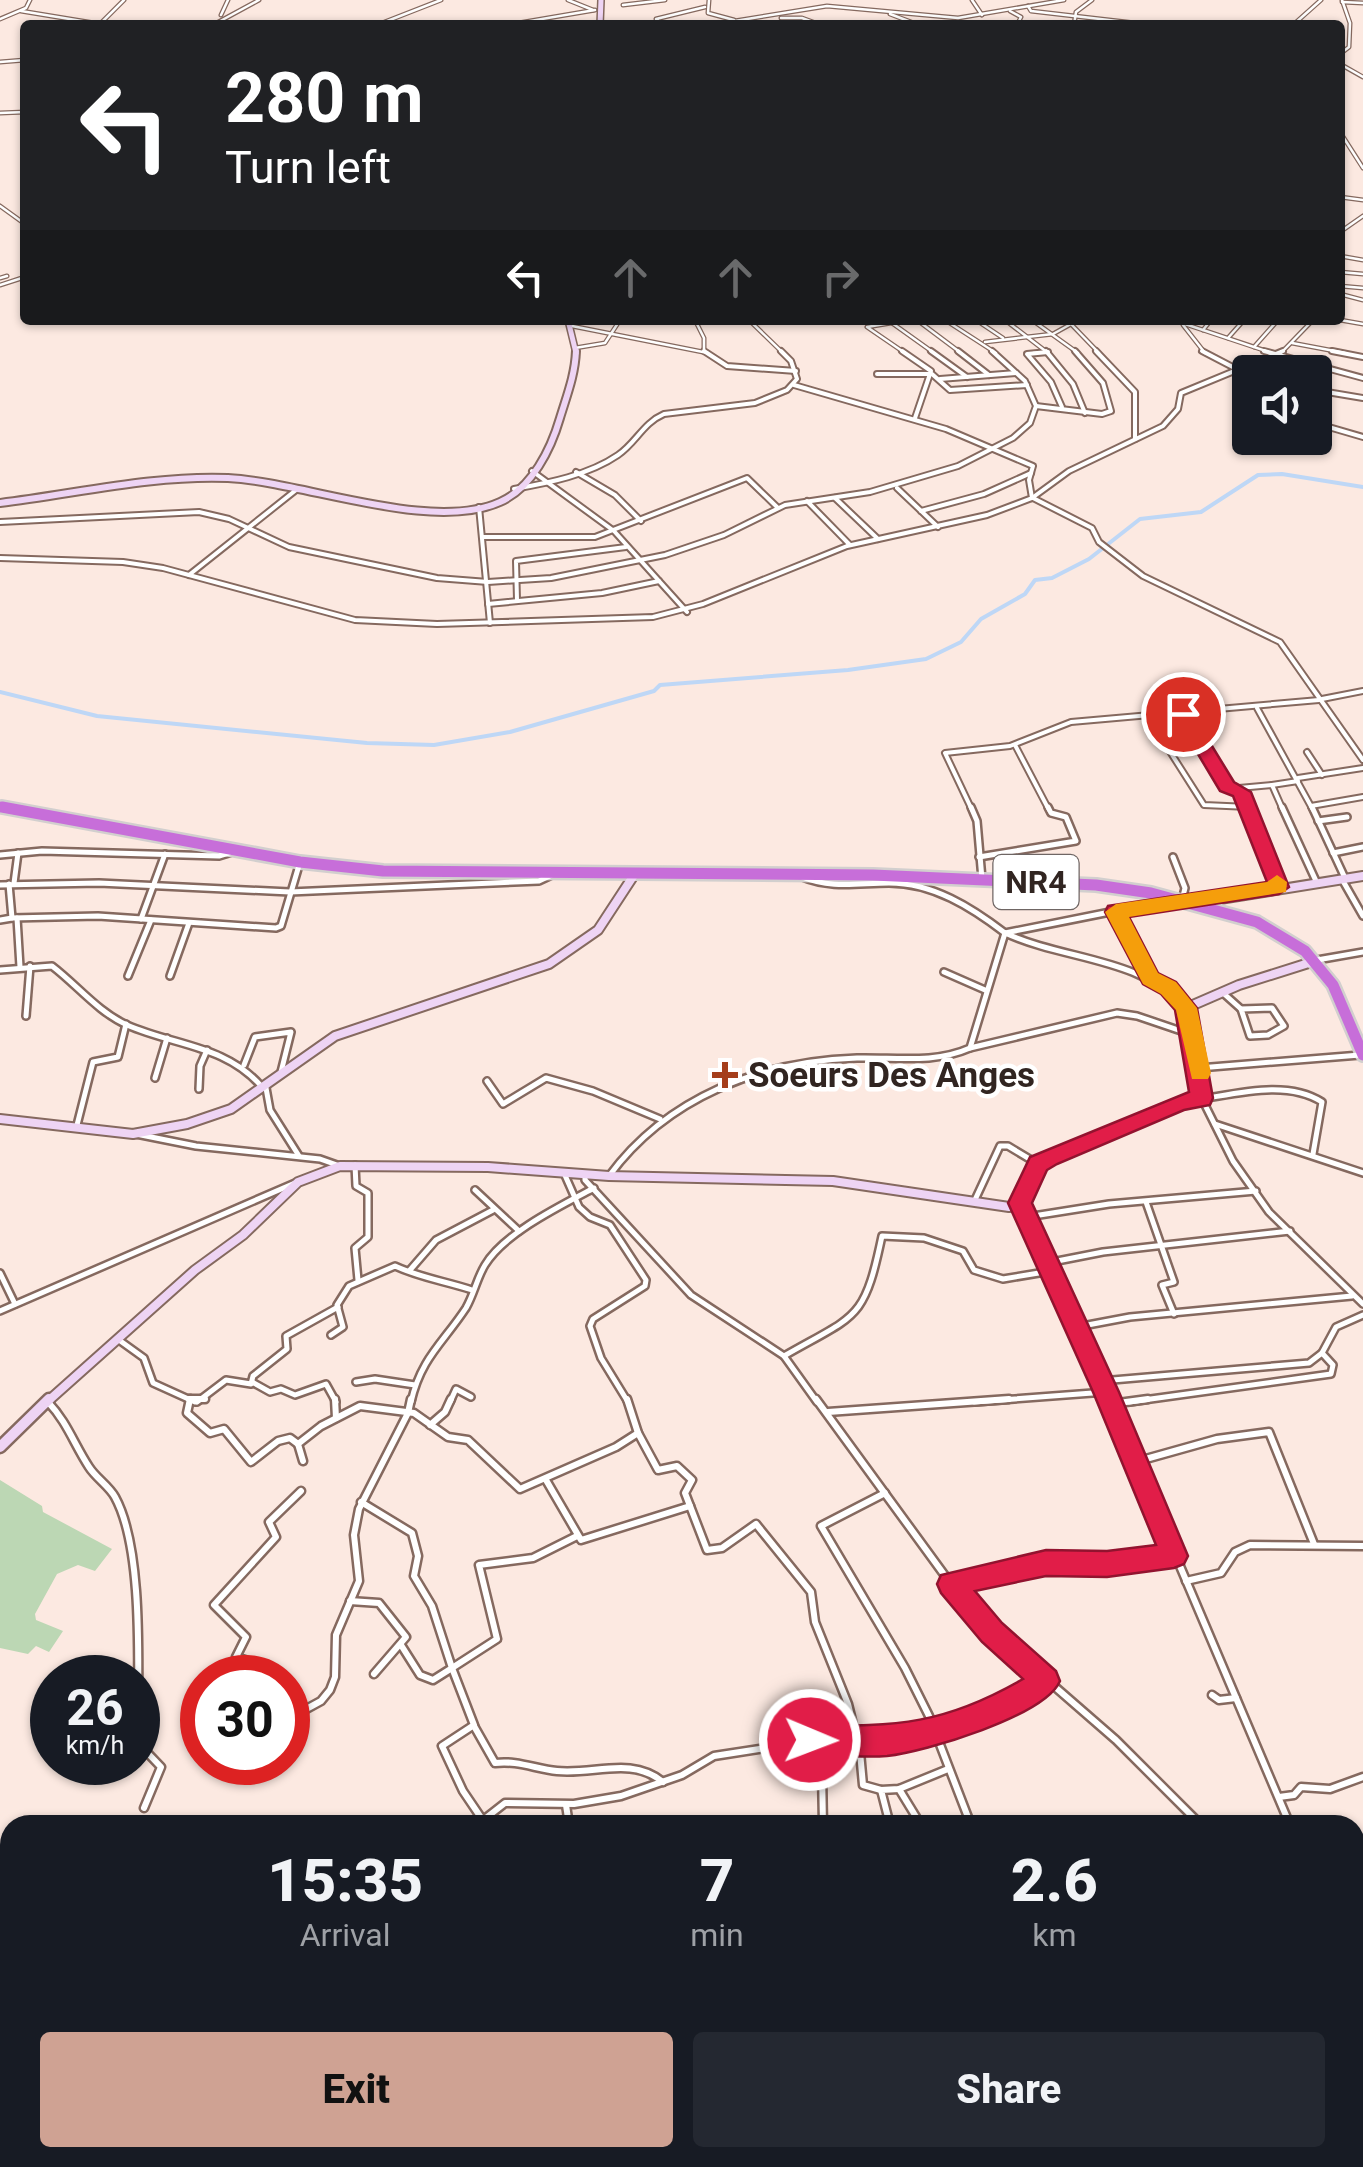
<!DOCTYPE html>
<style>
body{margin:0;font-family:Roboto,sans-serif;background:#242831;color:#f1f3f6;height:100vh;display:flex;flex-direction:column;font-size:38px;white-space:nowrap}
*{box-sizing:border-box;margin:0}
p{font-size:32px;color:#9ea1a6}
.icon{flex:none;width:55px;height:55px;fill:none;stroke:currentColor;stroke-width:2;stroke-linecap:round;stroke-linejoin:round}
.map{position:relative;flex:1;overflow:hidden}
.panel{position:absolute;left:0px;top:1815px;width:1365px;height:352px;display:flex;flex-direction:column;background:#171b24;border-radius:30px 30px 0 0;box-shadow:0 2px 8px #0004}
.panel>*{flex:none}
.hud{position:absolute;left:20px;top:20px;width:1325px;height:305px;border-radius:10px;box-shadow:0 2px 8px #0004;background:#202124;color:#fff;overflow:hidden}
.tools{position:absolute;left:1232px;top:355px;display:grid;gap:20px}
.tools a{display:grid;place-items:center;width:100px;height:100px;border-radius:10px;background:#171b24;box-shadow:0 2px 8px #0004;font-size:50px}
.speed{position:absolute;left:30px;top:1655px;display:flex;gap:20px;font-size:50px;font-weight:700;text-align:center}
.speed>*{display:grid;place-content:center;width:130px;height:130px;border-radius:50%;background:#171b24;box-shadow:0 2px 8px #0004;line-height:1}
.speed small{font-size:25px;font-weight:400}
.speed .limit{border:15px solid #d22;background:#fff;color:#111}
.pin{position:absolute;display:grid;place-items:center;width:85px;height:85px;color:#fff;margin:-42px;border:5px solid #fff;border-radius:50%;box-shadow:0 2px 10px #0007}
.me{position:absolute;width:110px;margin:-55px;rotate:91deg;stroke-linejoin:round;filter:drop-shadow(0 0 8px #0008)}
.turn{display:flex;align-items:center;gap:35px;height:210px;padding:0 40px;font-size:45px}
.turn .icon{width:130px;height:130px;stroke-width:2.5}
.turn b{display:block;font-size:70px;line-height:85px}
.lanes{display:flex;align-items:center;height:95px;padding:0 40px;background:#0003;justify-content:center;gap:50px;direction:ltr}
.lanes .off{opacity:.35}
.eta{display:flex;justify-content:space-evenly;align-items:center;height:170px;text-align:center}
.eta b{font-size:60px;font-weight:800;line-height:70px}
.cta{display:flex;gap:20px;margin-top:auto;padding:20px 40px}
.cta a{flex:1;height:115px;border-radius:10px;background:#cfa293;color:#111;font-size:40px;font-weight:800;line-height:115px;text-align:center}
.cta a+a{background:#242831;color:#f1f3f6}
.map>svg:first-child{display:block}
.green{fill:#bcd7b4}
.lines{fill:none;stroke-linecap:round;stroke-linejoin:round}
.canal{stroke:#bed7f6;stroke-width:4}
.street-far3-casing{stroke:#85695f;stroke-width:5}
.street-far2-casing{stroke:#85695f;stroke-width:8}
.street-far1-casing{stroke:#85695f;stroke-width:10}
.street-casing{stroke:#85695f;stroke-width:11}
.secondary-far3-casing{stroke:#85695f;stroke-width:8}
.secondary-far2-casing{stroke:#85695f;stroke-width:10}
.secondary-far1-casing{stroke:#85695f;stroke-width:12}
.secondary-casing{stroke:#85695f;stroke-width:15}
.highway-far1-casing{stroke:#d2cfce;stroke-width:12}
.highway-casing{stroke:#d2cfce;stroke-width:16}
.street-far3{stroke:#fff;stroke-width:2.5}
.street-far2{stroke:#fff;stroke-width:4}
.street-far1{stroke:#fff;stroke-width:5}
.street{stroke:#fff;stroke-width:6}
.secondary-far3{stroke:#eed4f4;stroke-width:5}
.secondary-far2{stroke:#eed4f4;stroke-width:6}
.secondary-far1{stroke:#eed4f4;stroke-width:8}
.secondary{stroke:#eed4f4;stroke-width:10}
.highway-far1{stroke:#c76ed9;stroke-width:9}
.highway{stroke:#c76ed9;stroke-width:11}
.route{fill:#e11d48;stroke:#92132f;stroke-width:2.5}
.slow{fill:#f59e0b}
.poi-dot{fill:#a53e1b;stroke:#fff;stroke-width:4}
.labels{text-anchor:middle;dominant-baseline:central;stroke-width:9;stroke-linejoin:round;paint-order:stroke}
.shield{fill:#fff;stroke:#6f6664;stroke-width:2.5}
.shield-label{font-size:32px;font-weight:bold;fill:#312521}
.poi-label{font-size:35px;font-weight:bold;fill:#312521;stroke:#fff;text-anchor:start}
</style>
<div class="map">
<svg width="1363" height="2167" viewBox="0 0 1363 2167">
<rect width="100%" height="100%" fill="#fce9e1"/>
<path class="green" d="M0,1480l42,26 1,6 69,37 -17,22 -17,-6 -21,9 -22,40 1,6 27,11 -14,21 -13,-6 -8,8 -28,-6z"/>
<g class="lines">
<path class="canal" d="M0,692l97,24 270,27 67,2 76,-13 144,-41 6,-6 188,-15 78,-11 35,-17 20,-23 44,-25 10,-14 17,-2 37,-19 51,-40 61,-7 57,-37 24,-1 81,13"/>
<defs>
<g id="street-far3">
<path d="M568,0l25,10"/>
<path d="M709,0l-1,13 26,7"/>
<path d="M972,0l10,15"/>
<path d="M1342,2l21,1"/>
<path d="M623,5l42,-5"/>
<path d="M1028,6l3,5 121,14"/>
<path d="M21,11l79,13"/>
<path d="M1010,11l11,6 -4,8"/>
<path d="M890,14l29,11"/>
<path d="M221,15l7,-15"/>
<path d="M781,18h21l19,7"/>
<path d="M0,19l26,-11 4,-8"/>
<path d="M101,23l23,-23"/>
<path d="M601,24l27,1"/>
<path d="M213,25l46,-25"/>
<path d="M377,25l64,-25"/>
<path d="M506,25l89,-15"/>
<path d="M663,25l-7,-6 49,-12"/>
<path d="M710,25l117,-19 131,12 106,-18"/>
<path d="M1074,25l2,-13 16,-12"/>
<path d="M1176,25h8"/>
<path d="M1293,25l28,-25"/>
<path d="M1340,54l9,-7 1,-24 -8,-23"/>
<path d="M0,62l25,-2"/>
<path d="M1340,64l23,13"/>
<path d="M0,113l25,-1"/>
<path d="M1340,132l23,36"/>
<path d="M1340,197l23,3"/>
<path d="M0,206l25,18"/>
<path d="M1340,232l23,-16"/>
<path d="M1340,256l23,4"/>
<path d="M1340,272l23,2"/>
<path d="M0,278l7,-2"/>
<path d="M0,285l25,-8"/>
<path d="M1340,286l23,2"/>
<path d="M1340,294l23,6"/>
<path d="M695,320l9,18v13"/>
<path d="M749,320l34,33"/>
<path d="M917,320l44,33"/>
<path d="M945,320l51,33"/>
<path d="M976,320l27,18"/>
<path d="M1005,320l43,33"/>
<path d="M1032,320l46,33"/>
<path d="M1173,320l99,33"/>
<path d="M1340,320l23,4"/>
<path d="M892,323l42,30"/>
<path d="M1183,325l22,28"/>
<path d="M572,326l136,27"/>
<path d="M1203,330l8,-10"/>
<path d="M1228,338l16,-18"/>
<path d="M985,342l68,-8 18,-10 28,29"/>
<path d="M1292,343l53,10"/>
<path d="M1254,347l24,-27"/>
<path d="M575,348l30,-5 15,-23"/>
<path d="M905,353l-38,-26 42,-7"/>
<path d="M1033,353l15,-1"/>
<path d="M1281,353l32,-33"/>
</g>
<g id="street-far2">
<path d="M704,351l23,15 69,5"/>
<path d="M902,351l29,20 -16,47"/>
<path d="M931,351l36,26"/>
<path d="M958,351l31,24"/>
<path d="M1046,351l27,33 12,29"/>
<path d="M1096,351l39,41v47"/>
<path d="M1202,351l48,25"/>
<path d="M1264,351l99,27"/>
<path d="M1332,351l31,6"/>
<path d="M1048,352l-21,2 24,28 11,25"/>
<path d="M877,374h55l18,16 77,-5"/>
<path d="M940,379l76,-6"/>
<path d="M1315,390l48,8"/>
<path d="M1316,390l10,-22"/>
<path d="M1036,406l66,8 9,-3 -8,-28 -28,-32"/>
<path d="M1315,423l48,14"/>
<path d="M532,471l82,60 73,81"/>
<path d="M576,472l39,23 26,26"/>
<path d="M897,488l41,39"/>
<path d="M514,489c34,-6 75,-14 104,-34 18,-12 25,-32 46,-41l91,-11 32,-13 10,-11 -6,-18 -10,-10"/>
<path d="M835,498l43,41"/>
<path d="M1032,498l37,-27 94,-45 15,-17 3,-16 102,-42"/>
<path d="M1033,498l59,30 7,14 44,34 137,66 83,118"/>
<path d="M807,501l43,44"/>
<path d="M479,507l11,116"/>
<path d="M921,511l63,-17 47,-21"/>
<path d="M0,522l199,-10 30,7 60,28 148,31 51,4 63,-4 114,-23 59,-20 61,-30 85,-13 88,-26 55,-28 17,-15 6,-17 -11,-25 -33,-30"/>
<path d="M483,537h112l152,-59 30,29"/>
<path d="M0,558l123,4 40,6 192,52 82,4 216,-7 50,-13 144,-58 140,-31 45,-17 -3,-18 4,-14 -87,-37 -152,-44"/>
<path d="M189,575l107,-85"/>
<path d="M517,600l-1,-39 110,-14"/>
<path d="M488,604l114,-11 57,-12"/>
<path d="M1322,699l41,-8"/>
<path d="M1257,708l56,102"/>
<path d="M1183,715l44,72 15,4 7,19"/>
<path d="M1148,717l56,88 45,2"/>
<path d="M1015,745l34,65"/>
<path d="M1307,752l15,23"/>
<path d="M1298,778l65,-10"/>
<path d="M1272,785l26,-4"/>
<path d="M1239,788l33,-3 11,25"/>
<path d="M1311,806l52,-9"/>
<path d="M972,810l-27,-57 65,-7 61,-24 248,-22"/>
</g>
<g id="street-far1">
<path d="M971,807l6,14 5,58"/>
<path d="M1248,807l31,80"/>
<path d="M1282,807l34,74"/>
<path d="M1312,807l33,71"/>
<path d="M1318,821l29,-4"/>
<path d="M1333,853l30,-6"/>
<path d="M0,855l42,-4 177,5 13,-4"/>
<path d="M979,857l97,-16 -10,-24 -15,-4 -3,-6"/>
<path d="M1173,857l12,31 -3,12"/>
<path d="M802,877c29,12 57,6 87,6 44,0 82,24 116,50l160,-32"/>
<path d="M1343,881l20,35"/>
<path d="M14,883l4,-30"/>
<path d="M9,884l3,34 86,-2 178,12 5,-2 19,-64"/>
<path d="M0,885l99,-2 191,9 249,-11 15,-7"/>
<path d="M1189,899l34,-4"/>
<path d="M1116,911l33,65"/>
<path d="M17,918l3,49"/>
<path d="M141,919l24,-65"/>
<path d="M0,920l12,-2"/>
<path d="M1317,960l46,-8"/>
<path d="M0,970l52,-4c25,19 46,46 75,59 48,21 99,20 135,62"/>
<path d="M944,972l41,18"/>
<path d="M128,976l23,-56"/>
<path d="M170,976l19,-53"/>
<path d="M1222,992l19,17"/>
<path d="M1272,1008l12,18 -16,9 -18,1 -9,-27z"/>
<path d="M26,1016l4,-50"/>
<path d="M970,1048l147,-35 20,3 56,19"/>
<path d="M244,1065l11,-28 36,-5 -10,40"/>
<path d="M1199,1068l161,-13"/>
<path d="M155,1078l12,-40"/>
<path d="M487,1081l16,23 43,-26 47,13 67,28"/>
<path d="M266,1088l4,22 29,46"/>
<path d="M199,1089l1,-23 7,-16"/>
<path d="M1215,1124l148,49"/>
<path d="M77,1125l16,-63 25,-5 8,-33"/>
<path d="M136,1134l60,12 124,13 17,6"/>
<path d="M1313,1154l9,-52c-34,-22 -83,-9 -120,-3l31,62 36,51 94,92"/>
<path d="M355,1165l1,21 12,7v44l-13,11 3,32"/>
<path d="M564,1173l15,34 11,10 20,8 36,55 -1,6 -52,33 -3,7 11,32 27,44"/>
<path d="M585,1175v5l106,115 93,61 33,46"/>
<path d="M609,1176c58,-79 152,-115 248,-118 38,-1 77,6 113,-10l35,-115c62,28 131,23 181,74"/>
<path d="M475,1190l44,41"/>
<path d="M974,1202l26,-56h8l30,18"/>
<path d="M1146,1202l28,80 -12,3 12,29"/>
<path d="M1021,1204l89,198"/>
<path d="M1027,1217l82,-13 147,-13"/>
<path d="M1047,1263l56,-11 187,-21"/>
<path d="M410,1270l26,-30 57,-30"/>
<path d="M0,1273l15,31"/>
<path d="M0,1311l295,-128"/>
<path d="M1077,1327l53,-10 222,-21"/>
<path d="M331,1335l12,-8 -6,-22 12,-19 46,-20c26,12 50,15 77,24"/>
<path d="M119,1340l25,18 9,25 42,19"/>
<path d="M784,1356c73,-42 80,-34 98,-120l42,2 39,13 11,19 29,9 48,-8"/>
<path d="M1101,1381l208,-18 13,-10"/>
<path d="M252,1382l18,10 11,-3 14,6 31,-11 10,18"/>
<path d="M356,1382l19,-3 40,6"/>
<path d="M197,1402l29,-22 25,4 2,-8 34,-27 -1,-13 52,-29"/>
<path d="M411,1402c10,-44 32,-59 55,-94 8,-14 11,-30 19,-43 19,-32 77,-60 109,-77"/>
<path d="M450,1402l6,-13 15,8"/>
<path d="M974,1402l132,-10"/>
<path d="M1129,1402l202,-28 2,-9 -11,-12 14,-26 27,-12"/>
</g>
<g id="street">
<path d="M189,1399h16"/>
<path d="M190,1399l-3,14 23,20 14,-4 27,33 27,-21 12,-3 8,6"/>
<path d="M335,1399l1,19"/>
<path d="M627,1399l11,34 20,37 19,-4 15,14 -7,13 22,57 15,-2 34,-24 55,68 4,30 33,82 9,37"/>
<path d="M816,1399l135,185 41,48 124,108 85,85"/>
<path d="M1109,1399l181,426"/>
<path d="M48,1402c19,20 26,42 41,65 7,11 20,19 26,30 28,51 23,165 23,224"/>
<path d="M1111,1404l37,-5"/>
<path d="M828,1412l181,-13"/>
<path d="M430,1425l15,-13 6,-13"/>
<path d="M303,1461l-5,-17 23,-18 39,-20 54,7 34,24 20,3 52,49 96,-42 22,-14"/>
<path d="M1135,1462l82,-23 52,-7 45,112"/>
<path d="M546,1480l35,60 109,-34"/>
<path d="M885,1493l-64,33 84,142 24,48 42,109"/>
<path d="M361,1502l51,31 6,23 -4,20 18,30 20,62 -19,12 -13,-5 -19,-30"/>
<path d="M1186,1581l35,-8 14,-21 15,-7 113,1"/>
<path d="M951,1584l95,-21 61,1 67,-8"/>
<path d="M350,1601l29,2 27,34 -32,37"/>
<path d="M243,1678l5,-17 -12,-4 10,-20 -32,-32 62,-68 -7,-15 32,-31"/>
<path d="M1212,1695l7,5 17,-2"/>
<path d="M288,1719l33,-18 9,-11 5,-13 1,-42 23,-54 -5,-46 5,-26 49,-96 3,-14"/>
<path d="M474,1726l21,37c22,-3 41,6 62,8 37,4 74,-15 106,11"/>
<path d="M859,1741l4,44 18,5"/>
<path d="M138,1743l23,24 -17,41"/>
<path d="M899,1789l22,36"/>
<path d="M1279,1797l15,-2 7,-8 29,2 33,-12"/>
<path d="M566,1805l3,20"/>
<path d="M482,1821l23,-18 69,1 47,-8 61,-21 32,-19 117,-18"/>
<path d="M486,1825l-23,-34 -21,-45 32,-21 -22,-57 45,-29 -18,-74 54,-7 44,-22"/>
<path d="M823,1825l-1,-53 9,-34c81,2 147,-12 215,-57"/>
<path d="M890,1825l-9,-35 18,-1 49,-20"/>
<path d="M1355,1913l8,2"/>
<path d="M1355,1945l8,2"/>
<path d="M1355,1978l8,18"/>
<path d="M188,2158l3,9"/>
<path d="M631,2158l2,9"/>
<path d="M717,2158l5,9"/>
<path d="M777,2158l4,9"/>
<path d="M881,2158l15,9"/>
<path d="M910,2158l6,9"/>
<path d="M41,2167l6,-9"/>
<path d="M458,2167l38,-9"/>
<path d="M687,2167l18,-9"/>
<path d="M956,2167l11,-9"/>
<path d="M1086,2167l7,-9"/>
</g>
<g id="secondary-far3">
<path d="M600,25l1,-25"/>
<path d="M568,320l8,33"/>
</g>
<path id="secondary-far2" d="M0,503c75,-9 152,-28 228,-25 76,4 203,55 272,24 32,-14 51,-53 60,-84 7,-23 15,-43 16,-67"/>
<g id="secondary-far1">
<path d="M1195,903l168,-27"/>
<path d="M0,1119l133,15 54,-10 44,-15 104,-73 214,-72 49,-34 36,-55"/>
<path d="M47,1402l148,-132 48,-35 55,-53 42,-16 148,1 121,9 224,5 176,26 11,-4 18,-39 10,-6 133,-56 21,-3 -16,-91 53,-23 76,-24"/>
</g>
<path id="secondary" d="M0,1447l49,-48"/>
<path id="highway-far1" d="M0,807l16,3"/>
<path id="highway" d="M2,807l298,55 83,9 490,4 223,10 55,8 106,29 48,29 28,34 30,70"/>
</defs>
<use href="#street-far3" class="street-far3-casing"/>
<use href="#street-far2" class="street-far2-casing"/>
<use href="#street-far1" class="street-far1-casing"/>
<use href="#street" class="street-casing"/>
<use href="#secondary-far3" class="secondary-far3-casing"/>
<use href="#secondary-far2" class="secondary-far2-casing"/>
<use href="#secondary-far1" class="secondary-far1-casing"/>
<use href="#secondary" class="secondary-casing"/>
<use href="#highway-far1" class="highway-far1-casing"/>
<use href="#highway" class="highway-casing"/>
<use href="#street-far3" class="street-far3"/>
<use href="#street-far2" class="street-far2"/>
<use href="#street-far1" class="street-far1"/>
<use href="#street" class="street"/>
<use href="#secondary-far3" class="secondary-far3"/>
<use href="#secondary-far2" class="secondary-far2"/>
<use href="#secondary-far1" class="secondary-far1"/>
<use href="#secondary" class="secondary"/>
<use href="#highway-far1" class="highway-far1"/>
<use href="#highway" class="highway"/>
</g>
<path class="route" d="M1183,708l7,2 44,72 17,10 38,95 -10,7 -150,23 29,56 18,9 21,26 16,90 -3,7 -26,5 -127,54 -10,6 -15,33 87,189 69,164 -4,8 -10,4 -67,9 -61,-1 -71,15 27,32 54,48 4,10c-15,35 -135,71 -173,75 -25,2 -52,-1 -77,-2l-11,-4 -4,-10 4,-10 11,-5c87,2 135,-1 213,-46l-41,-37 -41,-49 -4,-9 4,-9 105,-25 61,1 49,-6 -63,-153 -85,-189 22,-46 159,-65 -14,-82 -14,-16 -18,-10 -38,-72 3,-6 159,-24 -34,-86 -13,-5 -46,-77z"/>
<path class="slow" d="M1277,875l10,7 -1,10 -157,25 29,56 18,9 21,26 14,65 -3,6h-16l-16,-69 -15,-16 -18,-10 -38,-72 11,-8 151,-22z"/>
<path class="poi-dot" d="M720 1060h10v10h10v10h-10v10h-10v-10h-10v-10h10z"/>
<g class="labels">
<rect class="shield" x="993.5" y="855" width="85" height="54" rx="8"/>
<g class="shield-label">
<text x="1036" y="882">NR4</text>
</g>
<g class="poi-label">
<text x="748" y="1075">Soeurs Des Anges</text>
</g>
</g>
</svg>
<div class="tools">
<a><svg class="icon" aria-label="sound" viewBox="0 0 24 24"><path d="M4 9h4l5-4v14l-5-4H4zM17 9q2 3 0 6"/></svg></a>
</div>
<div class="speed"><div>26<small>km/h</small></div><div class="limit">30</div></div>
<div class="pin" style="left:1183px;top:714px;background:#d93025"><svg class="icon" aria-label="arrive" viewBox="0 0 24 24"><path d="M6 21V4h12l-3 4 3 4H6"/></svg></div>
<svg class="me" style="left:810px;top:1740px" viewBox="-20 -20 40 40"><circle r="17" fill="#e11d48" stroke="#fff" stroke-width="3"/><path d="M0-11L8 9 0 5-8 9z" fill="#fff"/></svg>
<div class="hud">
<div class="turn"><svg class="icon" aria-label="left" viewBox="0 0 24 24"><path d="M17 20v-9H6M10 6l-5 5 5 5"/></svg><div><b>280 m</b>Turn left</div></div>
<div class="lanes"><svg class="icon" aria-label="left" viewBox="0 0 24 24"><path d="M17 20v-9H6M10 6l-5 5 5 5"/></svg><svg class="icon off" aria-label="ahead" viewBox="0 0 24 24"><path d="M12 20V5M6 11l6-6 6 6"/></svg><svg class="icon off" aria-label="ahead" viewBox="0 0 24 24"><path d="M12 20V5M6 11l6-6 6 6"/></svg><svg class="icon off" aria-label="right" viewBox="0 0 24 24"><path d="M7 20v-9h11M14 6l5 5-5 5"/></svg></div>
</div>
<section class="panel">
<div class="eta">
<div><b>15:35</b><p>Arrival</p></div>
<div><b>7</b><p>min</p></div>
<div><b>2.6</b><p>km</p></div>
</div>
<div class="cta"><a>Exit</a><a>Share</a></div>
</section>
</div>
